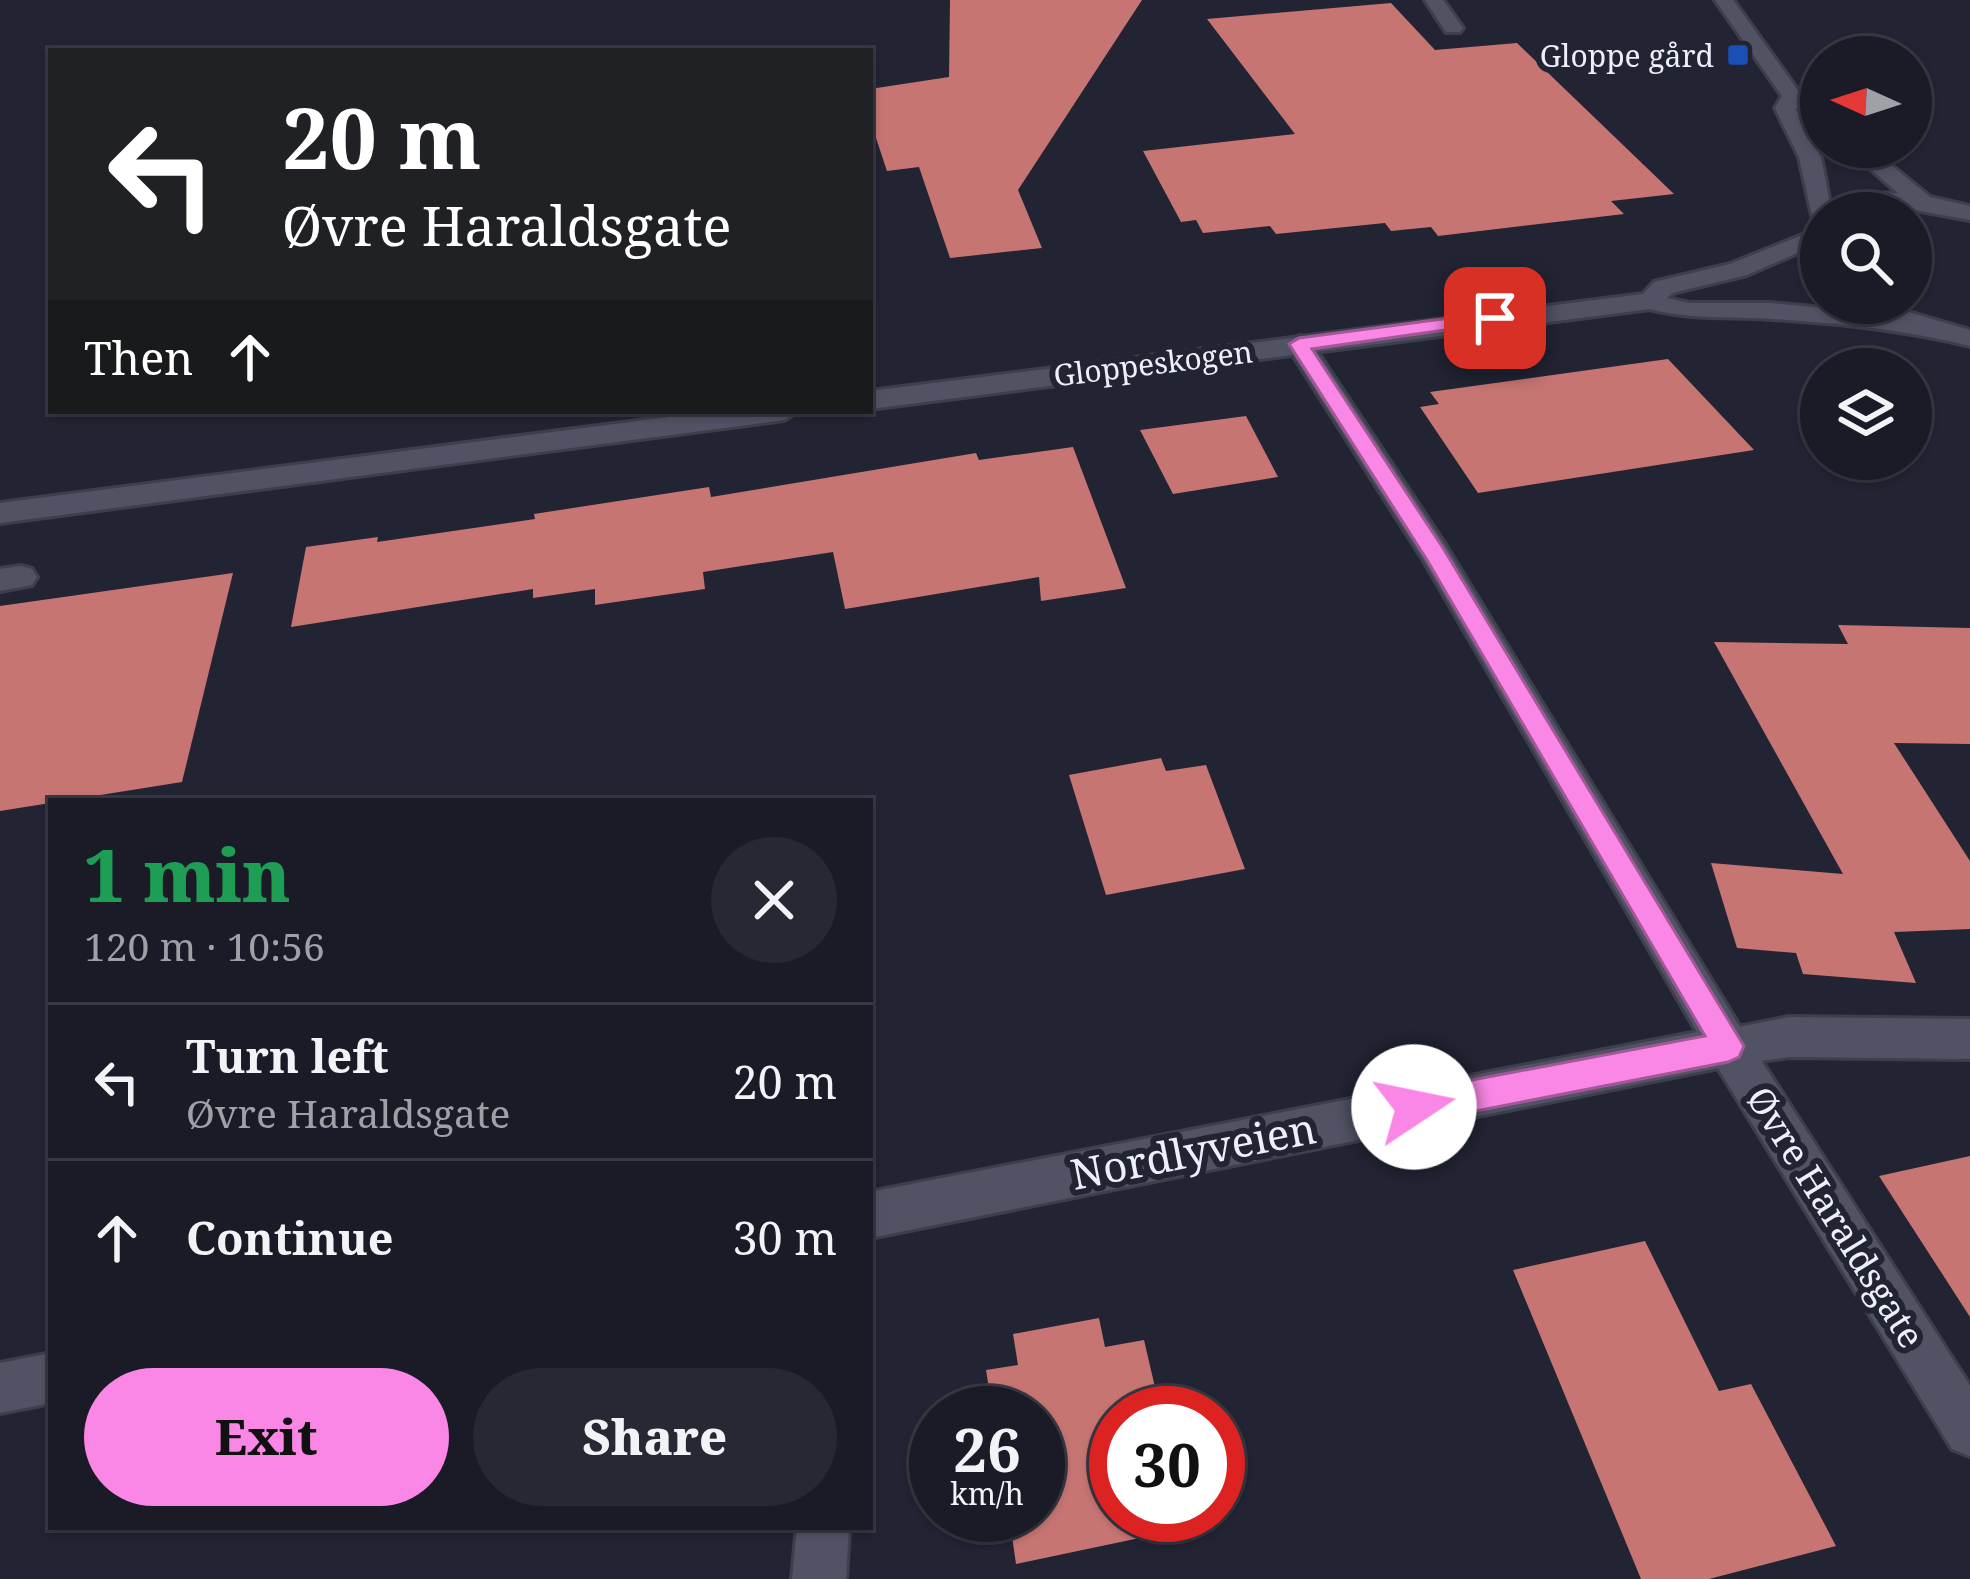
<!DOCTYPE html>
<meta charset="utf-8">
<style>
body{margin:0;font-family:"Noto Serif",serif;background:#272833;color:#f1f3f6;height:100vh;display:flex;flex-direction:column;font-size:45px;white-space:nowrap}
*{box-sizing:border-box;margin:0}
p{font-size:39px;color:#9fa1a7}
.icon{flex:none;width:66px;height:66px;fill:none;stroke:currentColor;stroke-width:2;stroke-linecap:round;stroke-linejoin:round}
.map{position:relative;flex:1;overflow:hidden}
.side{position:absolute;left:48px;top:798px;width:825px;height:732px;display:flex;flex-direction:column;background:#1a1b27;border-radius:0px;box-shadow:0 3px 9px #0004,0 0 0 3px #383944}
.side>*{flex:none}
.banner{position:absolute;left:48px;top:48px;width:825px;height:366px;border-radius:0px;box-shadow:0 3px 9px #0004,0 0 0 3px #383944;background:#202124;color:#fff;overflow:hidden}
.needle{width:78px;rotate:273deg}
.controls{position:absolute;left:1800px;top:36px;display:grid;gap:24px}
.controls a{display:grid;place-items:center;width:132px;height:132px;border-radius:50%;background:#1a1b27;box-shadow:0 3px 9px #0004,0 0 0 3px #383944;font-size:60px}
.speed{position:absolute;left:909px;top:1386px;display:flex;gap:24px;font-size:60px;font-weight:700;text-align:center}
.speed>*{display:grid;place-content:center;width:156px;height:156px;border-radius:50%;background:#1a1b27;box-shadow:0 3px 9px #0004,0 0 0 3px #383944;line-height:1}
.speed small{font-size:30px;font-weight:400}
.speed .limit{border:18px solid #d22;background:#fff;color:#111}
.pin{position:absolute;display:grid;place-items:center;width:102px;height:102px;color:#fff;margin:-51px;border-radius:24px;box-shadow:0 6px 18px #0006}
.me{position:absolute;width:132px;margin:-66px;rotate:79deg;stroke-linejoin:round;filter:drop-shadow(0 0 9px #0008)}
.turn{display:flex;align-items:center;gap:42px;height:252px;padding:0 36px;font-size:54px}
.turn .icon{width:156px;height:156px;stroke-width:2.5}
.turn b{display:block;font-size:84px;line-height:102px}
.then{display:flex;align-items:center;height:114px;padding:0 36px;background:#0003;gap:24px;font-size:45px}
.round{display:grid;place-items:center;flex:none;width:126px;height:126px;border-radius:63px;background:#272833}
.summary{display:flex;align-items:center;justify-content:space-between;height:204px;padding:0 36px}
h1{font-size:72px;font-weight:800;line-height:90px;color:#1e9e55}
.button{display:flex;gap:24px;margin-top:auto;padding:24px 36px}
.button a{flex:1;height:138px;border-radius:72px;background:#fa87e6;color:#111;font-size:48px;font-weight:800;line-height:138px;text-align:center}
.button a+a{background:#272833;color:#f1f3f6}
ul{padding:0;list-style:none}
li{display:flex;align-items:center;gap:36px;height:156px;padding:0 36px;border-top:3px solid #383944}
li div{flex:1}
li b{display:block;font-size:45px}
li em{font-style:normal}
.map>svg:first-child{display:block}
.building{fill:#c67573}
.lines{fill:none;stroke-linecap:round;stroke-linejoin:round}
.service-casing{stroke:#3e3f4c;stroke-width:6}
.minor-casing{stroke:#3e3f4c;stroke-width:6}
.secondary-casing{stroke:#3e3f4c;stroke-width:6}
.service{fill:#515365;fill-rule:evenodd}
.minor{fill:#515365;fill-rule:evenodd}
.secondary{fill:#515365;fill-rule:evenodd}
.route{fill:#fa87e6;stroke:#a25896;stroke-width:3}
.transit-dot{fill:#1a4fb4;stroke:#222434;stroke-width:4.5}
.labels{text-anchor:middle;dominant-baseline:central;stroke-width:12;stroke-linejoin:round;paint-order:stroke}
.far-poi-label{font-size:30px;fill:#edeffa;stroke:#222434;text-anchor:end}
.far-street-label{font-size:30px;fill:#edeffa;stroke:#222434}
.street-label{font-size:36px;fill:#edeffa;stroke:#222434}
.near-street-label{font-size:42px;fill:#edeffa;stroke:#222434}
</style>
<div class="map">
<svg width="1970" height="1579" viewBox="0 0 1970 1579">
<rect width="100%" height="100%" fill="#222434"/>
<g class="building">
<path d="M950,0h192l-124,190 24,58 -92,10 -31,-91 -32,4 -17,-51v-31l79,-12z"/>
<path d="M1391,3l44,47 82,-7 157,151 -63,7 13,13 -186,22 -7,-9 -40,4 -6,-8 -109,11 -6,-8 -67,7 -7,-13 -15,2 -38,-71 152,-17 -88,-115z"/>
<path d="M1668,359l86,91 -276,43 -58,-86 19,-3 -9,-12z"/>
<path d="M1246,416l32,61 -105,17 -33,-64z"/>
<path d="M1073,447l53,141 -85,13 -2,-24 -194,32 -12,-57 -130,20 2,17 -110,16v-16l-62,9v-9l-242,38 15,-80 72,-10 -1,5 158,-23 -1,-5 175,-27 2,10 265,-44 3,7z"/>
<path d="M233,573l-51,209 -182,29v-205z"/>
<path d="M1838,625l132,3v116l-76,-1 76,118v68l-76,3 22,51 -113,-9 -7,-21 -59,-5 -26,-85 132,11 -129,-232 134,2z"/>
<path d="M1161,758l5,13 40,-6 39,104 -139,26 -37,-120z"/>
<path d="M1970,1156v161l-91,-141z"/>
<path d="M1645,1241l74,150 32,-7 85,162 -127,33h-68l-128,-309z"/>
<path d="M1099,1318l6,29 39,-7 17,73h-45v102h68l3,13 -171,36 -7,-49h29v-102h-45l-7,-43 32,-5 -5,-31z"/>
</g>
<g class="lines">
<defs>
<g id="service">
<path d="M21,566l11,3 5,8 -5,8 -32,6v-22z"/>
<path d="M1789,1017l181,2v40l-181,-2 -61,9 -15,-6 -6,-14 6,-14z"/>
</g>
<g id="minor">
<path d="M1425,0h18l20,28 -3,4h-14z"/>
<path d="M1299,336l9,2 138,208 297,486 227,354v70l-18,-7 -234,-381 -848,170v-46l827,-160 -273,-471 -138,-217z"/>
<path d="M51,1353v50l-51,10v-50z"/>
<path d="M797,1527h52l-3,52h-54z"/>
</g>
<g id="secondary">
<path d="M1715,0h18l66,92 22,12v15l-26,-11 26,49 9,47 32,-9 36,-2 -53,-46h24l61,50 40,9v14l-72,-13 -77,6v9l-8,-2 -14,-63 -24,-49 7,-12z"/>
<path d="M1810,232l11,6 -3,6 -71,31 -75,18 -5,5 22,5h80l110,10 12,-6 79,23v16c-65,-16 -130,-23 -197,-27 -43,-3 -81,1 -123,-10l-780,100v-18l773,-97 11,-12 76,-18z"/>
<path d="M715,411h83l-14,9 -784,103v-20z"/>
</g>
</defs>
<use href="#service" class="service-casing"/>
<use href="#minor" class="minor-casing"/>
<use href="#secondary" class="secondary-casing"/>
<use href="#service" class="service"/>
<use href="#minor" class="minor"/>
<use href="#secondary" class="secondary"/>
</g>
<path class="route" d="M1495,312l9,6 -3,4 -189,27 131,199 301,498 -5,11 -11,5 -314,61 -12,-5 -4,-11 4,-11 12,-5 291,-55 -278,-476 -138,-216 10,-6z"/>
<rect class="transit-dot" x="1726" y="43" width="24" height="24" rx="6"/>
<g class="labels">
<g class="far-poi-label">
<text x="1714" y="55">Gloppe gård</text>
</g>
<g class="far-street-label">
<text transform="translate(1153 363) rotate(-7)">Gloppeskogen</text>
</g>
<g class="street-label">
<text transform="translate(1836 1217) rotate(58)">Øvre Haraldsgate</text>
</g>
<g class="near-street-label">
<text transform="translate(1193 1150) rotate(-11)">Nordlyveien</text>
</g>
</g>
</svg>
<div class="controls">
<a><svg class="needle" viewBox="-14 -14 28 28"><path d="M0-13l5 13h-10z" fill="#e53935"/><path d="M0 13l5-13h-10z" fill="#9fa1a7"/></svg></a>
<a><svg class="icon" aria-label="search" viewBox="0 0 24 24"><circle cx="10" cy="10" r="6"/><path d="M15 15l6 6"/></svg></a>
<a><svg class="icon" aria-label="layers" viewBox="0 0 24 24"><path d="M12 4l9 5-9 5-9-5zM3 14l9 5 9-5"/></svg></a>
</div>
<div class="speed"><div>26<small>km/h</small></div><div class="limit">30</div></div>
<div class="pin" style="left:1495px;top:318px;background:#d93025"><svg class="icon" aria-label="arrive" viewBox="0 0 24 24"><path d="M6 21V4h12l-3 4 3 4H6"/></svg></div>
<svg class="me" style="left:1414px;top:1107px" viewBox="-20 -20 40 40"><circle r="19" fill="#fff"/><path d="M0-13L10 11 0 6-10 11z" fill="#fa87e6"/></svg>
<div class="banner">
<div class="turn"><svg class="icon" aria-label="left" viewBox="0 0 24 24"><path d="M17 20v-9H6M10 6l-5 5 5 5"/></svg><div><b>20 m</b>Øvre Haraldsgate</div></div>
<div class="then">Then<svg class="icon" aria-label="ahead" viewBox="0 0 24 24"><path d="M12 20V5M6 11l6-6 6 6"/></svg></div>
</div>
<section class="side">
<div class="summary"><div><h1>1 min</h1><p>120 m · 10:56</p></div><a class="round"><svg class="icon" aria-label="close" viewBox="0 0 24 24"><path d="M6 6l12 12M18 6L6 18"/></svg></a></div>
<ul>
<li><svg class="icon" aria-label="left" viewBox="0 0 24 24"><path d="M17 20v-9H6M10 6l-5 5 5 5"/></svg><div><b>Turn left</b><p>Øvre Haraldsgate</p></div><em>20 m</em></li>
<li><svg class="icon" aria-label="ahead" viewBox="0 0 24 24"><path d="M12 20V5M6 11l6-6 6 6"/></svg><div><b>Continue</b></div><em>30 m</em></li>
</ul>
<div class="button"><a>Exit</a><a>Share</a></div>
</section>
</div>
